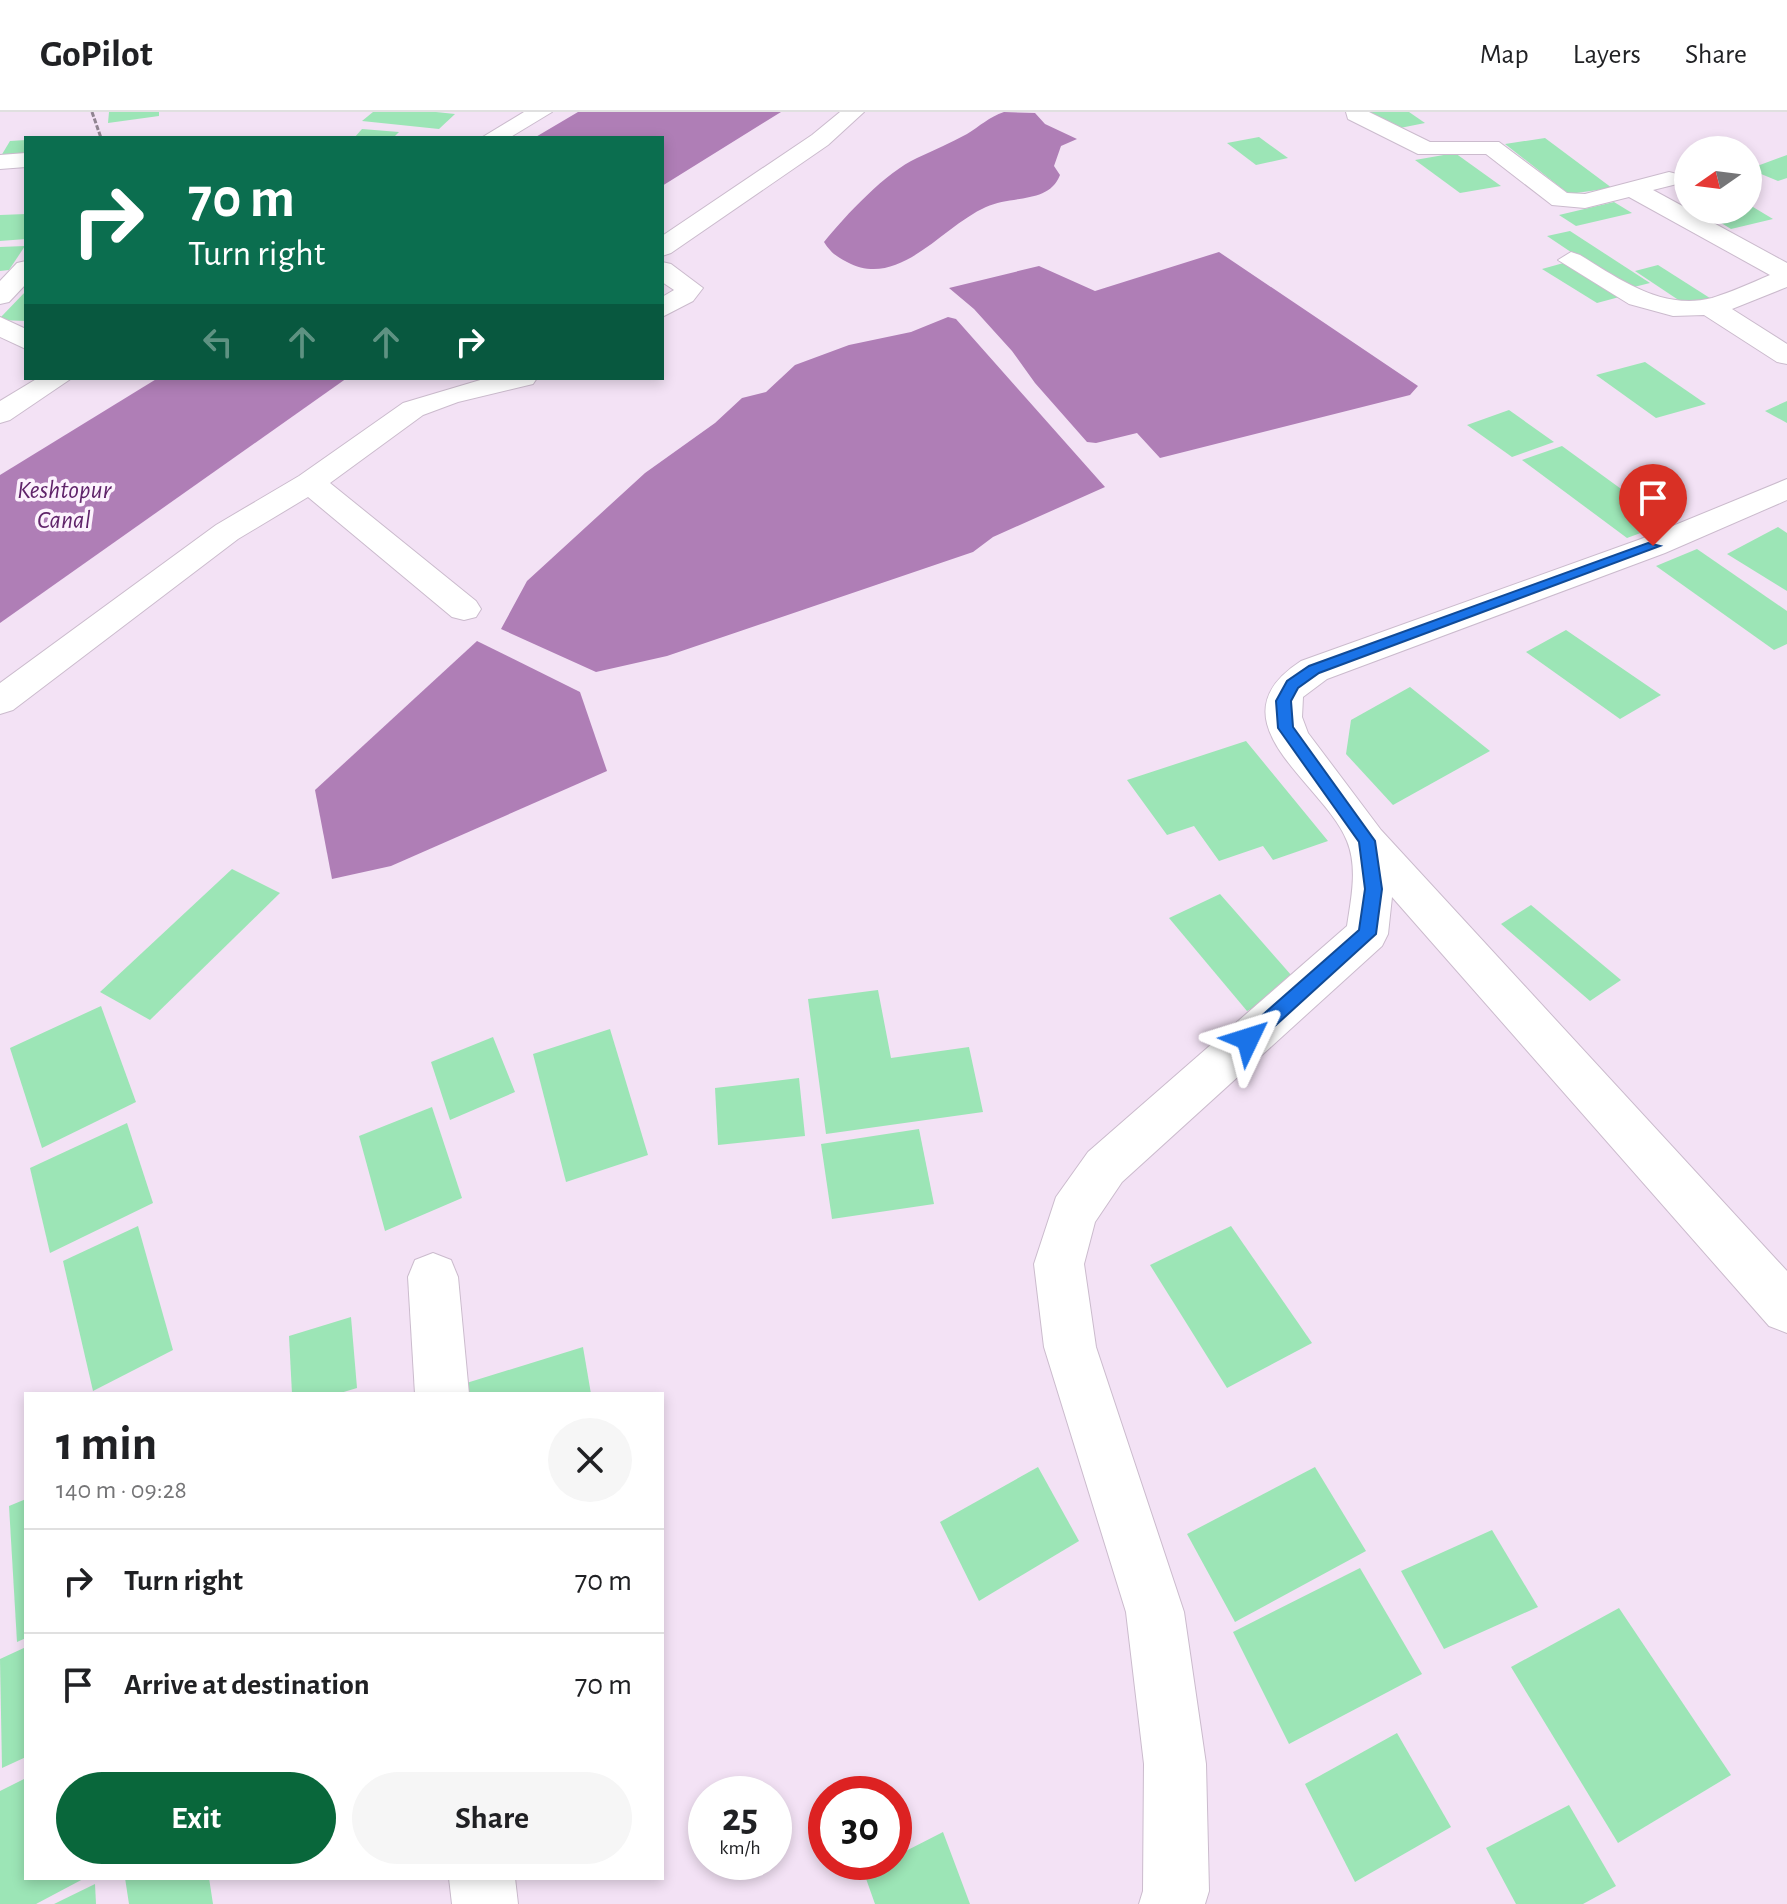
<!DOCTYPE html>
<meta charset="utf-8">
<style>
body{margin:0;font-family:"Alegreya Sans",sans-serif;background:#f6f6f6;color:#202124;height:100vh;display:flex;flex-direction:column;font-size:30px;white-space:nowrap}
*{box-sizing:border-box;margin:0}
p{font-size:26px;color:#757577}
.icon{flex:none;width:44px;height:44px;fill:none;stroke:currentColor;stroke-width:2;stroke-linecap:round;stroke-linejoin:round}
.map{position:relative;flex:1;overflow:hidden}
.sheet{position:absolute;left:24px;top:1280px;width:640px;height:488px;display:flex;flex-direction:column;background:#fff;border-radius:0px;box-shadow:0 4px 12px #0003}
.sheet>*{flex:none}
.hud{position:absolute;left:24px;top:24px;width:640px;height:244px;border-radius:0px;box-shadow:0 4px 12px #0003;background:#0b6e4f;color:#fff;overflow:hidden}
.needle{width:52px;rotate:256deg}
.controls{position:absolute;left:1674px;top:24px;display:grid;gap:16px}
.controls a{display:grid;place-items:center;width:88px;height:88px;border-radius:50%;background:#fff;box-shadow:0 4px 12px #0003;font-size:40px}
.speed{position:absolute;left:688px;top:1664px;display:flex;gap:16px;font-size:40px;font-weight:700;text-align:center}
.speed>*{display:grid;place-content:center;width:104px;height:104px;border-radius:50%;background:#fff;box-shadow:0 4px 12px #0003;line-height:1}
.speed small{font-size:20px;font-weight:400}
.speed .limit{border:12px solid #d22;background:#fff;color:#111}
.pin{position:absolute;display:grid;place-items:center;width:68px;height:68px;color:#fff;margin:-82px -34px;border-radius:50% 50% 50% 0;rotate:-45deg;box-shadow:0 0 8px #0007}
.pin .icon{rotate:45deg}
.me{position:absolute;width:88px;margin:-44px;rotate:49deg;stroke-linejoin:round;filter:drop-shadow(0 0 6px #0008)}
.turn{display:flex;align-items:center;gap:28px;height:168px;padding:0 32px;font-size:36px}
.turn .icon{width:104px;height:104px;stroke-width:2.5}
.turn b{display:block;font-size:56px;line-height:68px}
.lanes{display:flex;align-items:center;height:76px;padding:0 32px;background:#0003;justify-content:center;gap:40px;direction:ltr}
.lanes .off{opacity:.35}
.round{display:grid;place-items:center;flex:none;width:84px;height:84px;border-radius:42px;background:#f6f6f6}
.summary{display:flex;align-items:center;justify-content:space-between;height:136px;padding:0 32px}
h1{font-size:48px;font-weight:700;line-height:60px}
.action{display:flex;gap:16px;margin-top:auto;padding:16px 32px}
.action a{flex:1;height:92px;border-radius:48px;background:#09673b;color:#fff;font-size:32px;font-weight:700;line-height:92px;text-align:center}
.action a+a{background:#f6f6f6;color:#202124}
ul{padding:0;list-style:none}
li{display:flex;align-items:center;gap:24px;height:104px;padding:0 32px;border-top:2px solid #e0e0e0}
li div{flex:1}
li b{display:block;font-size:30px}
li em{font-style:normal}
header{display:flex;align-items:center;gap:48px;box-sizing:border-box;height:112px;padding:0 40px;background:#fff;border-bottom:2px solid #e0e0e0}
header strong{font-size:38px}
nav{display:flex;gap:44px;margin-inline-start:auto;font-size:28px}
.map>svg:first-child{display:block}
.water{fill:#af7eb6}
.building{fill:#9ce5b6}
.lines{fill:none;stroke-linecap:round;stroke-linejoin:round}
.street-casing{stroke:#cbbbcd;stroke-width:2}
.secondary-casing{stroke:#cbbbcd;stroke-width:2}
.path{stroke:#908491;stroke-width:3;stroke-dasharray:5 2;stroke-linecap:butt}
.street{fill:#fff;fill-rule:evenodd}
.secondary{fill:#fff;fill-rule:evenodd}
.route{fill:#1a73e8;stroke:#114b97;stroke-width:2}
.labels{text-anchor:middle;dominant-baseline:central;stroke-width:7;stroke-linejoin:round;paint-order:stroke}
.far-water-label{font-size:26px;font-style:italic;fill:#60246a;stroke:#fcf2fd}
</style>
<header>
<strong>GoPilot</strong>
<nav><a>Map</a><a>Layers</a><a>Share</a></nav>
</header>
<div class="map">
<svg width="1787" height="1792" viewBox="0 0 1787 1792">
<rect width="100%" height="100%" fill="#f3e2f5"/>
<g class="water">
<path d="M578,0h203l-119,74v-48h-128z"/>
<path d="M1004,0l31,1 10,11 32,15 -16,7 -7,20 6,9c-11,29 -48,20 -74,32 -45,20 -87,83 -139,55 -11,-6 -16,-9 -23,-20 22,-27 62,-70 93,-84 17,-8 33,-15 50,-24 13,-8 22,-17 37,-22z"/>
<path d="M1219,140l199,134 -8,9 -250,63 -23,-25 -41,10 -9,-1 -52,-59 -23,-32 -38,-42 -25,-21 90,-22 56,25z"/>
<path d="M948,205l8,2 149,168 -112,50 -20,15 -306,104 -71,16 -95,-43 26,-48 118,-108 70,-50 27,-25 24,-6 29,-27 54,-20 62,-13z"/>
<path d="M158,266h189l-347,245v-148z"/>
<path d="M477,529l103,51 27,79 -216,95 -59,13 -17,-89z"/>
</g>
<g class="building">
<path d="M109,0h50v4l-51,7z"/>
<path d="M373,0h63l19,2 -16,15 -77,-8z"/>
<path d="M1364,0h45l16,11 -35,7z"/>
<path d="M362,17l37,3 -6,6h-39z"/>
<path d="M1259,25l29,21 -32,7 -29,-22z"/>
<path d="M1545,26l67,50 -43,6 -64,-50z"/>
<path d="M26,28v15l-25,1 9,-15z"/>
<path d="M1455,41l46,33 -41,7 -45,-33z"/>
<path d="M1787,43v23l-9,3 -29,-12z"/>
<path d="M1614,90l18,11 -56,13 -17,-11z"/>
<path d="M1748,92l25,15 -42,10 -31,-19h48z"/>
<path d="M26,102v25l-26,2v-26z"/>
<path d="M1570,119l80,52 -24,6 -79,-53z"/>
<path d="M25,134l-16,24 -9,1v-24z"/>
<path d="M1567,150l56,34 -26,7 -55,-34z"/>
<path d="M1658,153l55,35 -24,7 -54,-36z"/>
<path d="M26,179v30l-26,-1v-2z"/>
<path d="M1645,250l61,42 -50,14 -60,-43z"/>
<path d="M1787,289v22l-22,-12z"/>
<path d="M1509,298l45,32 -42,15 -45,-32z"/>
<path d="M1562,334l106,77 -41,15 -105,-78z"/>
<path d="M1778,415l9,6v58l-60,-37z"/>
<path d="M1697,437l90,62v33l-13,6 -118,-84z"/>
<path d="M1566,518l95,65 -41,24 -94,-67z"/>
<path d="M1410,575l80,64 -97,54 -47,-51 5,-34z"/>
<path d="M1246,629l82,100 -55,19 -10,-14 -44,15 -25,-35 -27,9 -40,-55z"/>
<path d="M232,757l48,24 -130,127 -50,-28z"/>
<path d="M1220,782l79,90 -52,27 -78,-93z"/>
<path d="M1531,793l90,75 -31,21 -89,-77z"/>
<path d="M878,878l13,68 78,-11 14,65 -157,22 -18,-135z"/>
<path d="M101,894l35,96 -94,46 -32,-100z"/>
<path d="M610,917l38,126 -82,27 -33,-128z"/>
<path d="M493,925l22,55 -65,28 -19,-58z"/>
<path d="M799,966l6,58 -87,9 -3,-57z"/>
<path d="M432,995l30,91 -77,33 -26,-95z"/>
<path d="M127,1011l26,80 -103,50 -20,-85z"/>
<path d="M919,1017l15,75 -102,15 -11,-75z"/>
<path d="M138,1114l35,124 -80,41 -30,-130z"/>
<path d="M1231,1114l81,117 -85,45 -77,-123z"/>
<path d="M351,1205l6,71 -20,6h-45l-3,-58z"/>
<path d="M583,1235l8,47h-130l-1,-9z"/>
<path d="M1038,1355l41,74 -100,60 -39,-79z"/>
<path d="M1315,1355l51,84 -131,71 -48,-88z"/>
<path d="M26,1387v139l-9,4 -8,-136z"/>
<path d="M1492,1418l46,77 -94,42 -43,-78z"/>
<path d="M1360,1456l62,106 -133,70 -56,-112z"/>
<path d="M1619,1496l112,167 -113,68 -107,-176z"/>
<path d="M26,1535v110l-24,11 -2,-109z"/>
<path d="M1397,1621l54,94 -96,55 -50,-98z"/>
<path d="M26,1666v100h59l-49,26h-36v-113z"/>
<path d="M1569,1693l47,81 -33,18h-67l-30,-56z"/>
<path d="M943,1720l27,72h-95l-11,-31 21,-11h9v-5z"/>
<path d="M125,1766h84l4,26h-84z"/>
<path d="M95,1772l1,20h-42z"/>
</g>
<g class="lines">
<defs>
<g id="street">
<path d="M840,0h24l-36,33 -157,108 -9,3v-20l150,-101z"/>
<path d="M1346,0h23l61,30h69l68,51 18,1 84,-22 8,2 4,5 -4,5 -24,6 134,73v24l-55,22 55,35v20l-10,-2 -73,-47 -31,1 -44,-12 -71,-44 13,-8 9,3c39,24 83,56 132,43 20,-6 39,-15 58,-23l-141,-78 -44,11 -33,-3 -66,-51h-68l-70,-35z"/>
<path d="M26,41v14l-26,2v-14z"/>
<path d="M26,149v23l-17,18 -9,2v-23l17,-18z"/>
<path d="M662,150l9,2 32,24 -10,13 -31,16v-20l12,-7 -12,-8z"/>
<path d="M0,205l26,12v20l-26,-12z"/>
<path d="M487,266h50l-4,6 -75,18 -35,13 -93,68 146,118 5,8 -5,8 -12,3 -12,-3 -144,-120 -70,42 -225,171 -13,4v-31l216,-158 83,-49 104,-73z"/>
<path d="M1787,367v21l-122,53 -338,126 -24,18 -1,20 6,16 73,97 406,441v62l-18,-7 -377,-429 -4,37 -6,12 -260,236 -27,40 -11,42 12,83 88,265 22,152 3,127 -4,13h-66l4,-13 1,-127 -18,-152 -82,-265 -10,-83 22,-67 32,-45 259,-226c4,-27 11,-58 0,-85 -23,-58 -139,-120 -46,-180l340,-122z"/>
<path d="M433,1141l18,7 7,17 11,117h-54l-7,-117 7,-17z"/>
<path d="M449,1766h66l3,26h-66z"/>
</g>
<g id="secondary">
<path d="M524,0h28l-43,26h-28z"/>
<path d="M38,266h34l-62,42 -10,3v-22z"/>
</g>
</defs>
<use href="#street" class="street-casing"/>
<use href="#secondary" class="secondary-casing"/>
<path class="path" d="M92,0l9,26"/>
<use href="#street" class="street"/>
<use href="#secondary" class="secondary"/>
</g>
<path class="route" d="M1648,431l12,3 -341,127 -21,15 -7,13 2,26 82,114 7,48 -6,45 -122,111h-13v-11l118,-104 6,-41 -6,-47 -81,-114 -2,-27 11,-20 22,-15z"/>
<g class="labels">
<g class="far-water-label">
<text x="64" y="378">Keshtopur<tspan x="64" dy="30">Canal</tspan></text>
</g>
</g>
</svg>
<div class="controls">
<a><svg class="needle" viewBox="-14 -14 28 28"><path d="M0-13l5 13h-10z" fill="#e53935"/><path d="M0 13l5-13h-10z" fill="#757577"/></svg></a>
</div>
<div class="speed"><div>25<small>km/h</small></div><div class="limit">30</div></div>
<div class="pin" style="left:1653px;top:434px;background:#d93025"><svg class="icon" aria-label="arrive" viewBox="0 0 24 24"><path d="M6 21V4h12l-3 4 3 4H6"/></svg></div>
<svg class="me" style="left:1248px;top:927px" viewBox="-20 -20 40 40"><path d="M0-17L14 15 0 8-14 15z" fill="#1a73e8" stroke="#fff" stroke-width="4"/></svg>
<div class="hud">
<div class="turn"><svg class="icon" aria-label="right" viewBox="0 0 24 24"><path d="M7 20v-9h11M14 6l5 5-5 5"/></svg><div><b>70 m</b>Turn right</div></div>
<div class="lanes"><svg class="icon off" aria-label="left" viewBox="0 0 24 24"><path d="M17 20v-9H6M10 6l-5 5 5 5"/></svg><svg class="icon off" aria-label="ahead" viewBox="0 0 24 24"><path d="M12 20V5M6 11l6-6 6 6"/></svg><svg class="icon off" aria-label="ahead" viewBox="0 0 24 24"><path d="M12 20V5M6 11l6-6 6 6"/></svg><svg class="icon" aria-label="right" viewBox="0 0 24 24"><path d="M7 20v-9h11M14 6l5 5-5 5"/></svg></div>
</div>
<section class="sheet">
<div class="summary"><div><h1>1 min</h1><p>140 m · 09:28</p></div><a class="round"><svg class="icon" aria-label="close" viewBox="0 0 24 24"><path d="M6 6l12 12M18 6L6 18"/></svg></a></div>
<ul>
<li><svg class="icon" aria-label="right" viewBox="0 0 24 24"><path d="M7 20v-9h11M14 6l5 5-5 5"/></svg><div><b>Turn right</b></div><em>70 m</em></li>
<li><svg class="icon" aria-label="arrive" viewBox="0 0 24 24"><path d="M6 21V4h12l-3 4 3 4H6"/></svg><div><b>Arrive at destination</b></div><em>70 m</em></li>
</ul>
<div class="action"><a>Exit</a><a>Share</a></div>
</section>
</div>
